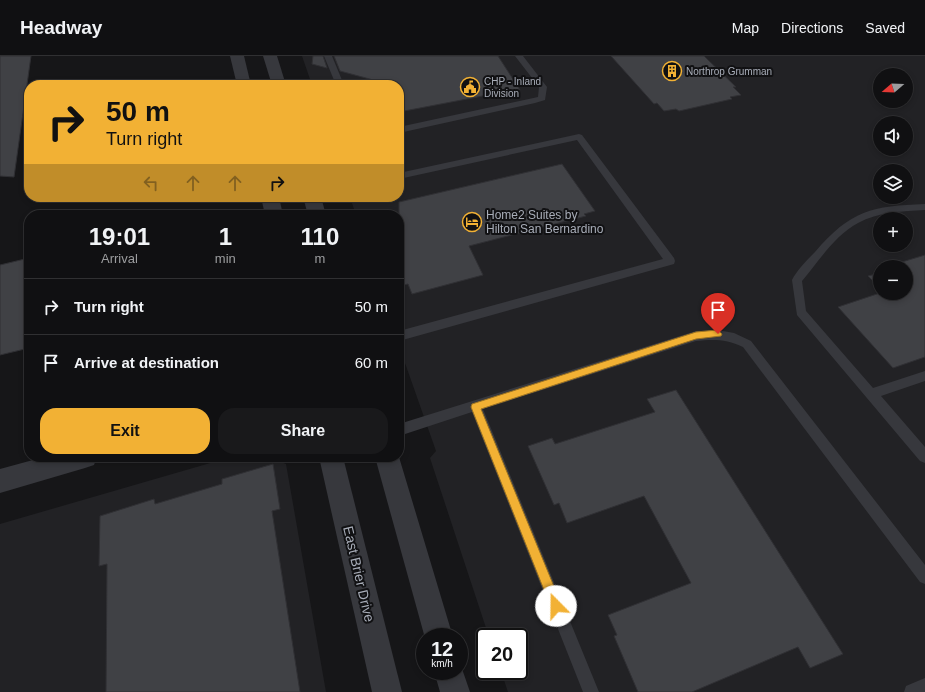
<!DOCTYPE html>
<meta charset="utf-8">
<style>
body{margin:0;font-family:Helvetica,sans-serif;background:#19191b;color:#f1f3f6;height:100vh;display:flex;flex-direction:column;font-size:15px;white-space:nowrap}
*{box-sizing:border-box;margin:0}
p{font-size:13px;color:#9c9d9f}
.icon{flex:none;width:22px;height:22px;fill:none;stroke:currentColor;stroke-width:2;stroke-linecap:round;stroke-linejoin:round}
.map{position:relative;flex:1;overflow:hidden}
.drawer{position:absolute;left:24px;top:154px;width:380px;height:252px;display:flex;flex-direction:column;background:#101012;border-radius:16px;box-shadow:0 2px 6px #0003,0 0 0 1px #303032}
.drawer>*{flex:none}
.banner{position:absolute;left:24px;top:24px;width:380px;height:122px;border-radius:16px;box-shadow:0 2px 6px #0003,0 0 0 1px #303032;background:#f2b134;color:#111;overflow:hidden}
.needle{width:26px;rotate:251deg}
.fabs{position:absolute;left:873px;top:12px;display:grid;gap:8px}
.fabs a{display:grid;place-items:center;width:40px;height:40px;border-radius:50%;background:#101012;box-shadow:0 2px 6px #0003,0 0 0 1px #303032;font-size:20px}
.speed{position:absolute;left:416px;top:572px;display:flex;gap:8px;font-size:20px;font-weight:700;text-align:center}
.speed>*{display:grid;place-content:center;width:52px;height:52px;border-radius:50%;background:#101012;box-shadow:0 2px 6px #0003,0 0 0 1px #303032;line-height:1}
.speed small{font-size:10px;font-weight:400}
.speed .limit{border:2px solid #111;border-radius:6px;background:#fff;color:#111}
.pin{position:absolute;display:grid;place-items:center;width:34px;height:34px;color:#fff;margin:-41px -17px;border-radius:50% 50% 50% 0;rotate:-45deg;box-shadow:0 0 4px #0007}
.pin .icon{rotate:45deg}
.me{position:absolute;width:44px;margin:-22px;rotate:338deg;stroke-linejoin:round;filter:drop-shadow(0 0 3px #0008)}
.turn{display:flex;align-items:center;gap:14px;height:84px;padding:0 16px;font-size:18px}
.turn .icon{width:52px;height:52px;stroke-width:2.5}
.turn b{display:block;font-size:28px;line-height:34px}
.lanes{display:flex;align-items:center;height:38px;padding:0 16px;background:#0003;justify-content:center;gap:20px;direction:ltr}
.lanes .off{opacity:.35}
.eta{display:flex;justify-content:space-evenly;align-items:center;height:68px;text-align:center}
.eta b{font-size:24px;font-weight:800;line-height:28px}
.cta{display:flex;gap:8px;margin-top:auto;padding:8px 16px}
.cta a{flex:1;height:46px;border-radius:16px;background:#f2b134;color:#111;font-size:16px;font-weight:800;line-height:46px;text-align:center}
.cta a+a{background:#19191b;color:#f1f3f6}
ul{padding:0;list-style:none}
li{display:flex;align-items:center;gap:12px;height:56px;padding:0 16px;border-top:1px solid #303032}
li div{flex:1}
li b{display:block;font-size:15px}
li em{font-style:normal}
header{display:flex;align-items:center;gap:24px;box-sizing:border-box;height:56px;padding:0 20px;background:#101012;border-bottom:1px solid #303032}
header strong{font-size:19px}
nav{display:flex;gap:22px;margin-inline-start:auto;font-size:14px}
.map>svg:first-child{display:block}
.built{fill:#222225;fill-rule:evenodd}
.building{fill:#404145;stroke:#303034}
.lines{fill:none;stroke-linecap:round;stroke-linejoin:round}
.service{fill:#37383d;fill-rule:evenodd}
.minor{fill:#37383d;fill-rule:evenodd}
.tertiary{fill:#37383d;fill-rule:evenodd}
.route{fill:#f2b134;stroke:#9d7322}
.labels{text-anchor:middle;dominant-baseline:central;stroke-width:4;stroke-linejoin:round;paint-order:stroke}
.far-poi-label{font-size:10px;fill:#a8adb8;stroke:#111113;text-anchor:start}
.poi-label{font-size:12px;fill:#a8adb8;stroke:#111113;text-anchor:start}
.near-street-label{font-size:14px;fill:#a8adb8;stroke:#111113}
</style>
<header>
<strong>Headway</strong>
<nav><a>Map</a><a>Directions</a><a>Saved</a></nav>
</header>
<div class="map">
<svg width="925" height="636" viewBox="0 0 925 636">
<rect width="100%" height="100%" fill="#161618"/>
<g class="built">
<path d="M302,0h623v636h-417l-7,-21h18v-34h-30l-59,-179 6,-7 -37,-105v-131h-43l-6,-18h49v-112h-87zM880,19h26v26h-26zM880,67h26v26h-26zM880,115h26v26h-26zM880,163h26v26h-26zM880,211h26v26h-26z"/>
<path d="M231,401h37l18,7 40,228h-326v-168z"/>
</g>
<g class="building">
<path d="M0,0h31l-17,121 -14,-1z"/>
<path d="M313,0h10l4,12 -15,-4z"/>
<path d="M334,0h164l22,34 -23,6 -4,-2 -94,18v-27h-20l-2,-4 -37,-10z"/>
<path d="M611,0h93l32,31h-3l8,8 -11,2 2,2 -53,12 -3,-2 -12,2 -7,-8 -3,1z"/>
<path d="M562,108l33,47 -11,3 2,2 -117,30 14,29 -71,19 -4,-10 -9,2v-84z"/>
<path d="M925,199v102l-32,11 -55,-61 42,-14h26v-26h-12l-2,-2z"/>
<path d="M29,202v90l-29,7v-90z"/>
<path d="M880,217v15l-12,-12z"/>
<path d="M676,334l167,264 -33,14 -12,-21 -106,45h-54l-24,-56 3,-1 -9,-20 83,-32 -47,-87 -77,27 -8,-20 -5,2 -26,-59 24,-8 3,6 100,-32 -8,-13z"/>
<path d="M273,408l7,45 -8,2 28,181h-194l1,-128 -8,2 1,-50 54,-17 1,5 67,-20v-5z"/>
</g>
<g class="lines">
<g class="service">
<path d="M324,0h8l12,29h-8z"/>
<path d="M515,0h8l24,31 -2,13 -10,3 -136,30v-6l139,-30 1,-10z"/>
<path d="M579,78l3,1 92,123 1,3 -1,3 -275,77v-10l264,-72 -86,-119 -178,39v-6z"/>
<path d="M925,148v6c-22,1 -47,2 -67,13 -23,12 -39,38 -56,58l4,30 67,77 52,-17v10l-44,15 44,51v16l-5,-2 -123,-146 -5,-35c5,-10 15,-20 23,-28 36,-42 57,-46 110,-48z"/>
<path d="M717,274l17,3 17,8 174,224v19l-5,-2 -177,-235c-16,-8 -30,-8 -47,-6l-213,68 116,283h-16l-111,-280 -73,24v-12l297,-93z"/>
<path d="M925,622v14h-21l2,-6z"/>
</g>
<path class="minor" d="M44,401h53l-3,8 -9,3 -85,25v-24z"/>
<g class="tertiary">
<path d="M230,0h14l7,29h-14z"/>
<path d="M263,0h14l9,29h-14z"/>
<path d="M261,141h18l4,18h-18z"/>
<path d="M303,141h18l5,18h-18z"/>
<path d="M319,401h24l59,235h-30z"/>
<path d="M375,401h24l54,180 -28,1z"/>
<path d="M459,604l11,32h-30l-6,-21h25z"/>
</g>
</g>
<path class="route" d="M718,274l4,4 -1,2 -25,3 -215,70 81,197 -2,4 -4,2 -4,-2 -81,-203 1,-3 224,-72z"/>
<defs>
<symbol id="building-ring" viewBox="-11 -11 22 22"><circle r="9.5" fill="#111113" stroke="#f2b134" stroke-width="1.5"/><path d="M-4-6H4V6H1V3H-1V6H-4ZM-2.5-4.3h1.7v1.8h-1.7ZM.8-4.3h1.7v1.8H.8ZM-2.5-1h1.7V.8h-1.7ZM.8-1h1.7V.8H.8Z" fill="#f2b134"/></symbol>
<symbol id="civic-ring" viewBox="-11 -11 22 22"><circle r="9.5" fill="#111113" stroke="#f2b134" stroke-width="1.5"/><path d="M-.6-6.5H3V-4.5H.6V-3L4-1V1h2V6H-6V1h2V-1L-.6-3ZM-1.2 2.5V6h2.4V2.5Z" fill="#f2b134"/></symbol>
<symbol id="hotel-ring" viewBox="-11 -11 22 22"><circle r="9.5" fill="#111113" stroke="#f2b134" stroke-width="1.5"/><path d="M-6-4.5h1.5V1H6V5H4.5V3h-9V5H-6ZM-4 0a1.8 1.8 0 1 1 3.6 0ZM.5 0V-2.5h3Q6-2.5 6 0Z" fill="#f2b134"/></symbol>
</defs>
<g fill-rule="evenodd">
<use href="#building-ring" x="661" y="4" width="22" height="22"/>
<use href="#civic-ring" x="459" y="20" width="22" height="22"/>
<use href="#hotel-ring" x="461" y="155" width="22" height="22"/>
</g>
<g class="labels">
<g class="far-poi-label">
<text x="686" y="15">Northrop Grumman</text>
<text x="484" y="25">CHP - Inland<tspan x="484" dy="12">Division</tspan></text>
</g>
<g class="poi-label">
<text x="486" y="159">Home2 Suites by<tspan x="486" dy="14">Hilton San Bernardino</tspan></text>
</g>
<g class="near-street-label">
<text transform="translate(359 518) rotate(77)">East Brier Drive</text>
</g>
</g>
</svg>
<div class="fabs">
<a><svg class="needle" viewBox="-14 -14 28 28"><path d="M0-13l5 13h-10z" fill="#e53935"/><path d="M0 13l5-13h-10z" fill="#9c9d9f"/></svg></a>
<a><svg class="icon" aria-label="sound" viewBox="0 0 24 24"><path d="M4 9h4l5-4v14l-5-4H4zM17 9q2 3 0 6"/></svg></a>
<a><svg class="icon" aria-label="layers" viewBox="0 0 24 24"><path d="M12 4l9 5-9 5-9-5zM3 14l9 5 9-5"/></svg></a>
<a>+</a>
<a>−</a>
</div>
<div class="speed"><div>12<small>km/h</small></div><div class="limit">20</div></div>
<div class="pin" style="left:718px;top:278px;background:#d93025"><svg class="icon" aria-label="arrive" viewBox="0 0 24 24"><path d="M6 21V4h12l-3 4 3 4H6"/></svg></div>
<svg class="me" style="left:556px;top:550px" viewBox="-20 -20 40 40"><circle r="19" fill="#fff"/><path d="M0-13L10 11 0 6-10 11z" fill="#f2b134"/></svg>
<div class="banner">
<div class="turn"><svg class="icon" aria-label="right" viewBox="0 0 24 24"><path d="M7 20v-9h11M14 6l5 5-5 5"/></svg><div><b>50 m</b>Turn right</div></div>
<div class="lanes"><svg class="icon off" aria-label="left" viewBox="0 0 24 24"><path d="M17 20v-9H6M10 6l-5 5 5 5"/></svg><svg class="icon off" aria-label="ahead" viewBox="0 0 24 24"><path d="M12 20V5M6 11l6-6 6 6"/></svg><svg class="icon off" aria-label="ahead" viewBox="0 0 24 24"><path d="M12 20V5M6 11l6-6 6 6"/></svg><svg class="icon" aria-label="right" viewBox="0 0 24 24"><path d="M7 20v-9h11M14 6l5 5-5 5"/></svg></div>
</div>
<section class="drawer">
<div class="eta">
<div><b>19:01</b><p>Arrival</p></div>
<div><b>1</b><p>min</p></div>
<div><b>110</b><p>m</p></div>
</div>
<ul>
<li><svg class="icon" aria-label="right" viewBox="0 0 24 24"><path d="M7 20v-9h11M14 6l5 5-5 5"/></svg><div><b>Turn right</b></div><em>50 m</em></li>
<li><svg class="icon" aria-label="arrive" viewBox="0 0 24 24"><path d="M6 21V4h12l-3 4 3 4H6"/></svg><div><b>Arrive at destination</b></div><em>60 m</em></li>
</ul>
<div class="cta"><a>Exit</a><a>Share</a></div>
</section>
</div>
